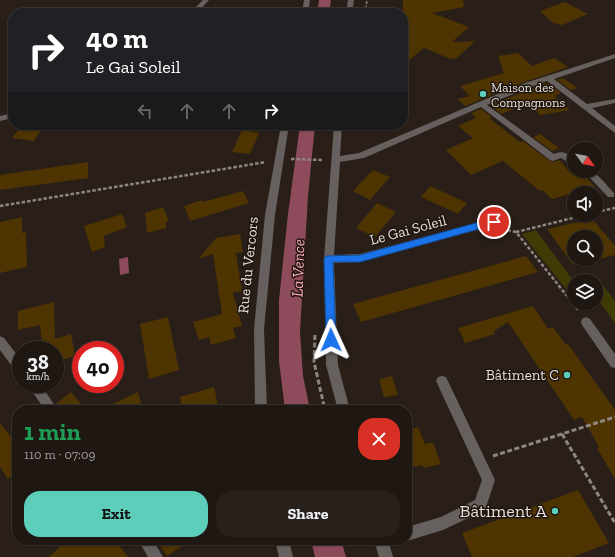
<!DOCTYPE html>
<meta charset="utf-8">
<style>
body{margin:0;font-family:"Zilla Slab",serif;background:#27201b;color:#f1f3f6;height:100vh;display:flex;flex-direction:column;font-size:15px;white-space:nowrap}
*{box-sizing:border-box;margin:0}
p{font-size:13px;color:#a19f9f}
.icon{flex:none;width:22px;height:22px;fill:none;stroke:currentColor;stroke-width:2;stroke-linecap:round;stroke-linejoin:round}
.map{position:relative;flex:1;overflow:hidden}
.details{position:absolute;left:12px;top:405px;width:400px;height:140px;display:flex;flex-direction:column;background:#1f1712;border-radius:16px;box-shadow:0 1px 3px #0004,0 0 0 1px #3c3632}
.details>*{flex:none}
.guide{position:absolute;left:8px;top:8px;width:400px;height:122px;border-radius:16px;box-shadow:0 1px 3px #0004,0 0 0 1px #3c3632;background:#202124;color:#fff;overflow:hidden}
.needle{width:26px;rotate:123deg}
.tools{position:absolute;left:567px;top:142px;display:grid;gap:8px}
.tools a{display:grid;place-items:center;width:36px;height:36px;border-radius:50%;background:#1f1712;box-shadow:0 1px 3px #0004,0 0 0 1px #3c3632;font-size:20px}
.speed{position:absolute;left:12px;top:341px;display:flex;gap:8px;font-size:20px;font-weight:700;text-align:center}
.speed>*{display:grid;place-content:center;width:52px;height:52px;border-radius:50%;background:#1f1712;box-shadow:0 1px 3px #0004,0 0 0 1px #3c3632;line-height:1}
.speed small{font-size:10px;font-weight:400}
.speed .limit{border:6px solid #d22;background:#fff;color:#111}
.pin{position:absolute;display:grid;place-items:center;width:34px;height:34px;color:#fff;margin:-17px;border:2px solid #fff;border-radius:50%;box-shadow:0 1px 4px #0007}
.me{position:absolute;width:44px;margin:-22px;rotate:359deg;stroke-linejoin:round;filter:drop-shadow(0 0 3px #0008)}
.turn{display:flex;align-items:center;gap:14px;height:84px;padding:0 12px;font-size:18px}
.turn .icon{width:52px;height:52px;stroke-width:2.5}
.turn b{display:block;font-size:28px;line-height:34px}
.lanes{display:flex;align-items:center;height:38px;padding:0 12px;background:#0003;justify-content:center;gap:20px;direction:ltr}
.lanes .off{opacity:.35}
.round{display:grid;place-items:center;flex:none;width:42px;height:42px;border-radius:16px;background:#27201b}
.headline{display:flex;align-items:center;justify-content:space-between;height:68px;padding:0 12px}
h1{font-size:24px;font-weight:700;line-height:30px;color:#1e9e55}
.action{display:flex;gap:8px;margin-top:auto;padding:8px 12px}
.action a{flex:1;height:46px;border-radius:16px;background:#5cceba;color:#111;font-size:16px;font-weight:700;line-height:46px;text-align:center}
.action a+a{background:#27201b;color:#f1f3f6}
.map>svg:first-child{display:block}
.green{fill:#403b05}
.water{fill:#8d4b5c}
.building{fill:#4d3400;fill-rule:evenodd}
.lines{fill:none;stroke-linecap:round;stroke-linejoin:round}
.path-far2{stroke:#8f8681;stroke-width:1.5;stroke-dasharray:3 1.5;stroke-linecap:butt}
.path-far1{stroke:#8f8681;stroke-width:2.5;stroke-dasharray:3.5 2;stroke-linecap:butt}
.path{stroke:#8f8681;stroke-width:3;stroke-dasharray:5 2.5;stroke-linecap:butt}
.minor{fill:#66605e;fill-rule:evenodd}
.route{fill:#1a73e8;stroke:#114b97}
.poi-dot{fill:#5cceba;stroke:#1f150f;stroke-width:1.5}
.labels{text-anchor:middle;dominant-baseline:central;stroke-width:3;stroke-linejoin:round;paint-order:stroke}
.far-poi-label{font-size:13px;fill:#e7e0dc;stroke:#1f150f;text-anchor:start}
.street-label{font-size:15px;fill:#e7e0dc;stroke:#1f150f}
.poi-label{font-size:15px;fill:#e7e0dc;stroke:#1f150f;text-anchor:end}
.water-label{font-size:16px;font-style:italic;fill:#feadc0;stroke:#1f150f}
.near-poi-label{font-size:18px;fill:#e7e0dc;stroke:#1f150f;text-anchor:end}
</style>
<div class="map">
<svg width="615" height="557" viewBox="0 0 615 557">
<rect width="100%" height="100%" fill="#291f18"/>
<g class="green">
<path d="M536,230l38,52v17l-52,-65z"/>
<path d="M597,277l18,24v22l-19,-26v-16l-13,-1z"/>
</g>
<g class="water">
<path d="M319,0h12l-2,13h-12z"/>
<path d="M300,125h15l-7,71 -8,136 3,44 7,34h-25l-6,-49v-61l9,-86z"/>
<path d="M128,257l1,16 -9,2 -1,-16z"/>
<path d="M311,540h30l5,17h-31z"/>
</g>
<g class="building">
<path d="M403,0h60l1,7 -32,6 37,14 -17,15 23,-1 -19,18 -3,-1 -2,1 -27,-11 -21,17z"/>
<path d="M565,2l23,12 -26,11 -9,-2 -13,-12z"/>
<path d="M518,53l14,13 22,-8 14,9 -49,17 -54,22 -8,-7 13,-3 -10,-10 44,-13 -6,-17z"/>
<path d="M563,78l14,10 -6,2 -14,-10z"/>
<path d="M547,83l14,10 -7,3 16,14 -30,5 -11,-12 -28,11 -11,-9z"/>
<path d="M481,109l11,8 -3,1 31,24 3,-1 27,20 4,1 5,-2 10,11 5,-1 6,1 15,16 -43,12 -10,-9 -2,1 -37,-30 -32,14 -25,-25 27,-12 -15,-12 18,-8 -5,-5z"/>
<path d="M22,125h22l-10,16 -22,-3z"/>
<path d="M242,130l17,3 -9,21 -18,-2z"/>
<path d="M540,134l19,14 -7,3 -19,-14z"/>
<path d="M88,162v16l-88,12v-15z"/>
<path d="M373,170l17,7 -20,23 -17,-9z"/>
<path d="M430,186l9,4 28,13 -9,11 -37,-17z"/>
<path d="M243,191l6,12 -59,18 -6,-15 18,-6 1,2z"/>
<path d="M377,203l19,9 -21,25 -19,-9z"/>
<path d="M163,207l6,14 -3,1v6l-19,5 -2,-20z"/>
<path d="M122,214l5,13 -23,9 1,11 -13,5 -8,-26z"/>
<path d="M22,217v16l4,-1 1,35 -27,6v-51z"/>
<path d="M592,219l23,27v9l-42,10 -26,-36zM574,237h22v22h-22z"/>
<path d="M240,234l3,18 -7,1 6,38 -9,2 9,33 -9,2 3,10 -25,7 -2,-8 -10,3 -6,-18 29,-8 -9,-60 -15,5 18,-21z"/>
<path d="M526,256l12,16 -177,50 -8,-18z"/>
<path d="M54,302l1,37 16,-5 4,22 -19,6v11h-1v-23h-12l-3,-25 -22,5v-19z"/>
<path d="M533,306l15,23 5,-2 13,18 2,-1 47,66v69l-18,-31 2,-1 -17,-30 -8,3 -66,-98 -14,9 1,3 -30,9 -7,-15z"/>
<path d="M168,317l11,53 -30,9 -9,-55z"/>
<path d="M392,376l6,19 -14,2 -5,-18z"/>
<path d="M214,387l5,23h-37l-2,-13z"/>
<path d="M71,392l15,18h-27l-3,-6z"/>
<path d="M138,392l5,18h-43z"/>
<path d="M0,423l17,21v27l-9,8 -8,-12z"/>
<path d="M418,427l7,17 8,-2 8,22 -17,4 -2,-3 -15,3v-38z"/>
<path d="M578,490l31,53 -36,14h-101l-10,-24z"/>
<path d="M67,540h48l13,17h-79z"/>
<path d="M156,540h35l-24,16z"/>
</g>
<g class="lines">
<path class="path-far2" d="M365,13l2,-13"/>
<g class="path-far1">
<path d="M291,159l31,1"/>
<path d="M0,206l266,-44"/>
<path d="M596,212l19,-4"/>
<path d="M503,227l4,3 9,2 63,79"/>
<path d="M516,232l69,-17"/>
</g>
<g class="path">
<path d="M315,335l-1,27 11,48"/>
<path d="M562,434l53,89"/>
<path d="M493,456l122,-39"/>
</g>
<g class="minor">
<path d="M203,0h6l-12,13h-7z"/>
<path d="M304,0h6l-2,13h-6z"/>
<path d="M348,0h6l-2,13h-6z"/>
<path d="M615,54v4l-61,21 33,25 28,-5v4l-23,5 23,18v7l-68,-52 -22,8 -38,16 67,49c9,-4 12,-1 20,5v7l-13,-8 -8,3 -3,-1 -69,-53 -117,51 -24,4 -6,93 26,-1 134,-35 5,3 -5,3 -134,37 -26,1 4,102 12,45h-12l-12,-45 -2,-106 10,-134h8l-2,31 19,-3 160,-68z"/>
<path d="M13,113v5l-13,3v-5z"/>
<path d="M281,125h8l-14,90 -11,114 3,81h-12l-1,-81 11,-114z"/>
<path d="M581,171c18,0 21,10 33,22v4h-6l-17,-18z"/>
<path d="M586,317l4,2 25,35v14l-4,-1 -29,-42 -1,-3 1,-3z"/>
<path d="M0,336l4,2 17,22v14l-4,-1 -17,-23z"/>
<path d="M442,376l4,1 49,103 -10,30 -42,20 -36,11 -2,-1h2v-13l34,-10 34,-17 7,-20 -46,-99 2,-4z"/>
<path d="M27,384h13l18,26h-13z"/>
<path d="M138,540h15l10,17h-15z"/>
<path d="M275,540h14l4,17h-14z"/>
<path d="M374,540h14l5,17h-14z"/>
</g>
</g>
<path class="route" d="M494,218l3,1 2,3 -2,2 -137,38h-27l3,78 -1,3 -4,1 -3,-1 -2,-3 -2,-81 2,-3 34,-1z"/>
<g class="poi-dot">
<circle cx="483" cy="94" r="4"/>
<circle cx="567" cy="375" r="4"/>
<circle cx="555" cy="511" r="4"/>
</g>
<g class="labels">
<g class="far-poi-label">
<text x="491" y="87">Maison des<tspan x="491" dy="15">Compagnons</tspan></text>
</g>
<g class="street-label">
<text transform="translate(408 230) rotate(-15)">Le Gai Soleil</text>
<text transform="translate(248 265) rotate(-84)">Rue du Vercors</text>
</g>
<g class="poi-label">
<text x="559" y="375">Bâtiment C</text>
</g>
<g class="water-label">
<text transform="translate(298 268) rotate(-88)">La Vence</text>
</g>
<g class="near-poi-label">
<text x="547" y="511">Bâtiment A</text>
</g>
</g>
</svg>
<div class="tools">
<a><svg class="needle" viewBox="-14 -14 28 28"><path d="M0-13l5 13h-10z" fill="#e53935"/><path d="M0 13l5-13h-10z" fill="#a19f9f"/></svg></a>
<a><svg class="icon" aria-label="sound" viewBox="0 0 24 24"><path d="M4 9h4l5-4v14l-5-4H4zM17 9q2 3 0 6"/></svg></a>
<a><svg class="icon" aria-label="search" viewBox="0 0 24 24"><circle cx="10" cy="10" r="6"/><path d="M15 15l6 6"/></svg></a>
<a><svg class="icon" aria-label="layers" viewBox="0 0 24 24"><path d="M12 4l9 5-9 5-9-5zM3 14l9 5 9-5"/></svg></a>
</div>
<div class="speed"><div>38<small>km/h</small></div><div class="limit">40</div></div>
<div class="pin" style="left:494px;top:222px;background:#d93025"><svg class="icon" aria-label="arrive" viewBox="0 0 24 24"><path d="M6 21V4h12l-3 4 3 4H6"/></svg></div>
<svg class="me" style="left:331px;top:340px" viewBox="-20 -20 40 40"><path d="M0-17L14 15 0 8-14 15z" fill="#1a73e8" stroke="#fff" stroke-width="4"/></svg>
<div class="guide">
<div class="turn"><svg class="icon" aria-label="right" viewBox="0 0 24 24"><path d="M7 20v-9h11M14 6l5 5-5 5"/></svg><div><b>40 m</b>Le Gai Soleil</div></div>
<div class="lanes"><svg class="icon off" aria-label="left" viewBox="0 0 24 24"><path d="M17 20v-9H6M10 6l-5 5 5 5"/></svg><svg class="icon off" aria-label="ahead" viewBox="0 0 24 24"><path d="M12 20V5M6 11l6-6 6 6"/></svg><svg class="icon off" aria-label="ahead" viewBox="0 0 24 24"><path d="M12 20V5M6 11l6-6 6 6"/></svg><svg class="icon" aria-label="right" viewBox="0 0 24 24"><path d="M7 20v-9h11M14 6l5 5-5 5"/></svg></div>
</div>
<section class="details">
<div class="headline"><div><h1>1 min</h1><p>110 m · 07:09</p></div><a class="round" style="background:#d93025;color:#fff"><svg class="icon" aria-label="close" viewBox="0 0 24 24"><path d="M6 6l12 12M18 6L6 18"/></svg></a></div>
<div class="action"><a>Exit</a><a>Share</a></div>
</section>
</div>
